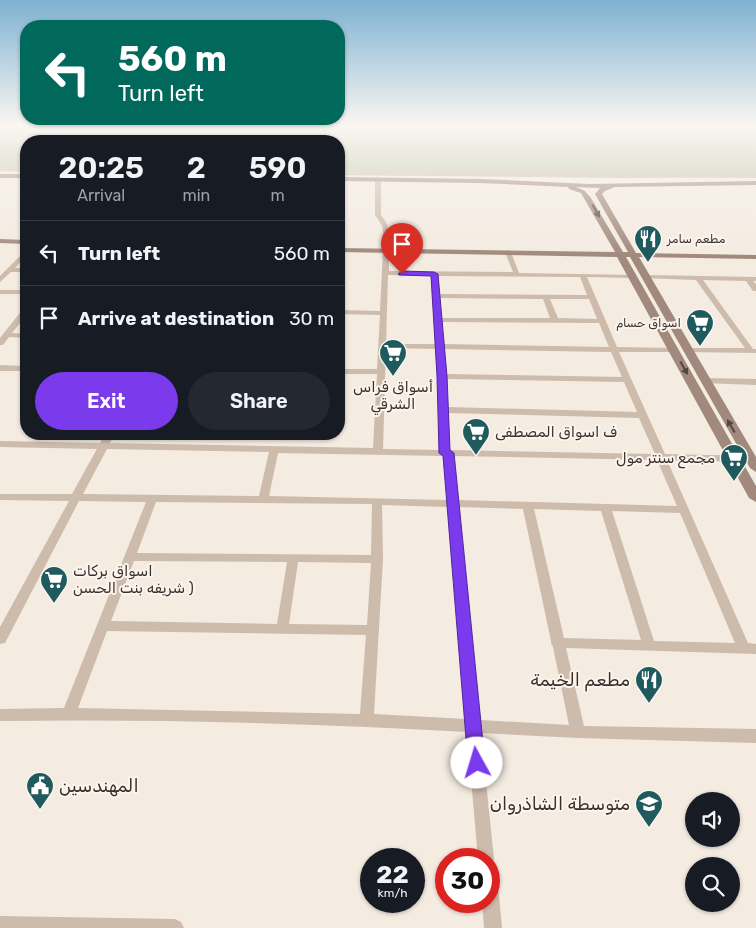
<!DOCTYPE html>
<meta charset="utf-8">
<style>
body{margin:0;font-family:Rubik,Cairo,sans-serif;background:#242831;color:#f1f3f6;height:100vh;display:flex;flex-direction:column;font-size:19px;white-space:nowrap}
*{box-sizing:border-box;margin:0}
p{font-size:16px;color:#9ea1a6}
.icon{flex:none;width:28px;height:28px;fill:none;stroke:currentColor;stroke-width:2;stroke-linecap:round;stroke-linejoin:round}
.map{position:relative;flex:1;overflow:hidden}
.side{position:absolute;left:20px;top:135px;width:325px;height:305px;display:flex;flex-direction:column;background:#171b24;border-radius:20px;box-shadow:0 1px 4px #0004}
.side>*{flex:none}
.banner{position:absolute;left:20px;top:20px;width:325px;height:105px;border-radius:20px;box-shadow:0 1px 4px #0004;background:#00695c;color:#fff;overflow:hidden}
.fabs{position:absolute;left:685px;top:792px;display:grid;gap:10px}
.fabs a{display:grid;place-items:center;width:55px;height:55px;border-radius:50%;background:#171b24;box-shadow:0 1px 4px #0004;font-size:25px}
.speed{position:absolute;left:360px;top:848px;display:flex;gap:10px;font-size:25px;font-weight:700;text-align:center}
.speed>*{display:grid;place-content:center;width:65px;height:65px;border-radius:50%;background:#171b24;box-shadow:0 1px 4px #0004;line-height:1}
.speed small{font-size:12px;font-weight:400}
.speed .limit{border:8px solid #d22;background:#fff;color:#111}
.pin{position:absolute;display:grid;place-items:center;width:42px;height:42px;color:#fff;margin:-51px -21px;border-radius:50% 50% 50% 0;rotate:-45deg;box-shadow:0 0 5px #0007}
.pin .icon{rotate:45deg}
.me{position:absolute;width:55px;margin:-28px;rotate:354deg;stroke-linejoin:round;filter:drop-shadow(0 0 4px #0008)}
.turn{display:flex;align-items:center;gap:18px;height:105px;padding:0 15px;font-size:22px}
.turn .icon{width:65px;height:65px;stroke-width:2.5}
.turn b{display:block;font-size:35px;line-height:42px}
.eta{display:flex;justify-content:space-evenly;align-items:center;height:85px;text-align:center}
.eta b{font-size:30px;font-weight:600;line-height:35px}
.cta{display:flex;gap:10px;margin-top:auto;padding:10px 15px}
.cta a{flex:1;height:58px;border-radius:30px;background:#7c3aed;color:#fff;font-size:20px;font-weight:600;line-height:58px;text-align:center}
.cta a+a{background:#242831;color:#f1f3f6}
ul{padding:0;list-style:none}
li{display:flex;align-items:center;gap:15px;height:65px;padding:0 15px;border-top:1px solid #363941}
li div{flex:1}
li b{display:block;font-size:19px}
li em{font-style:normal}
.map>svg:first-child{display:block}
.green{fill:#b8c4a0}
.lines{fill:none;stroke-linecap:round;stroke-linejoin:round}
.street{fill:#cdbbac;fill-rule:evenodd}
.secondary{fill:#a18a7d;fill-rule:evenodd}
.oneway{fill:#544640}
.route{fill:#7c3aed;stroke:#51269a}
.labels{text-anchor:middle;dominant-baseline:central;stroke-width:4;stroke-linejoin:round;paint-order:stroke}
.far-poi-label{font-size:12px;fill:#3b302b;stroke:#fbf5ee;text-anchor:start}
.poi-label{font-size:15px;fill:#3b302b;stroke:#fbf5ee;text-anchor:start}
.near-poi-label{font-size:18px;fill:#3b302b;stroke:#fbf5ee;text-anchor:end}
</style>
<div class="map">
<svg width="756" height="928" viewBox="0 0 756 928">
<rect width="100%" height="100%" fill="#f4ebe1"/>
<path class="green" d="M0,126h756v51l-136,1 -281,-3v-34h-313v31l-26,-1z"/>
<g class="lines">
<g class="street">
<path d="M61,126h4l-12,15h-4z"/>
<path d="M0,167h26v3l-26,1z"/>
<path d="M339,171l417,3v4l-417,-3z"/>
<path d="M378,177l3,2v36c9,11 9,17 6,31l-3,2 -3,-2c3,-15 4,-18 -6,-31v-36z"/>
<path d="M341,248l3,2 -2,11 -3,2v-14z"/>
<path d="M386,249l3,2v20l124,1 -8,-20 3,-2 3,2 8,21 116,2v2l-2,1 -46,-1 30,70 57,1 4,2 -4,2h-55l46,102 86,2 5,3 -5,3 -84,-2 81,183 8,1v10l-190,-6 18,78 172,3v14l-178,-5 -97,-5 13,126 -2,6 -3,1v-7h-11l-11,-127c-155,-9 -312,-13 -467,-11v-12l64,-1 82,-206 -67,-1 -74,142 -5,1v-17l69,-126 -69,-1v-6h72l25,-45 -97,-2v-6l100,2 5,-9h10l-5,9 263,5 4,-74h-38v-5h38l3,-54 -41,-1v-4l41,1 3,-60zM388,275l43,1 5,68h-50zM438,276l142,1 7,18 -148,-1zM440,298l103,1 7,19h-109zM550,299h39l8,20 -39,-1zM442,322l157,1 10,24 -165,-3zM386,348l50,1 4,101 -57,-1zM444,349l167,3 11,25 -176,-3zM446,379l178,3 13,30 -189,-5zM448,413l191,5 16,36 -205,-4zM107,449l162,3 -10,44 -176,-2zM278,453l165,3 4,44 -178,-4zM453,456l204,4 20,46 -219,-6zM156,502l216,2 -1,51 -234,-2zM382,505l66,2 18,212 -92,-5 9,-155zM458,507l65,2 28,132v2l2,4 16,78 -89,-5zM534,509l67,2 40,129 -77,-2zM612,511l68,2 55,130 -81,-2zM134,561l153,1 -10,62 -166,-3zM298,562l73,1 -4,62 -78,-1zM107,631l259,4 -6,79 -282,-6z"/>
<path d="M26,250v6l-11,12h11v4h-15l-11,10v-6z"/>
<path d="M645,275l111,2v4h-3l3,3v7h-3l-7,-10 -43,-1 50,69h3v4l-72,-1v-4h61l-49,-68 -53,-2 -1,-1z"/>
<rect x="0" y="290" width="26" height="4"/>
<path d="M23,309h3v7l-14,17 14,1v4l-17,-1 -6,8h-3v-7z"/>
<path d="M0,365l26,1v5h-26z"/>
<path d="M705,378l51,1v6l-54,-2 -1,-2 1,-2z"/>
<path d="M489,877l6,2 3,6 4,43h-18l-2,-27h7z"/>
<path d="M0,916l175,3 6,3 3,6h-184z"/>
</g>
<g class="secondary">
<rect x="0" y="174" width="26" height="4"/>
<path d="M339,177l141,2 110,5 166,-3v4l-141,2 -10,4 -3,3 34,59 120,2v4l-117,-2 117,200v15l-6,-4 -120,-211h-4l130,229v16l-7,-4 -132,-241 -278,-5v-4l276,4 -34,-59 -12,-4 -1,-2 -88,-4 -141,-2zM576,187l24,1 -5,6 33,58h-5l-32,-54 -6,-7z"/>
<path d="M0,239l26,1v4l-26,-1z"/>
</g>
</g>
<defs><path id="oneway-solid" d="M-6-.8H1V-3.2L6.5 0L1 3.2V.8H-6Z" transform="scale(1.25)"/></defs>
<g class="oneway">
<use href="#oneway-solid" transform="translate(596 211) rotate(61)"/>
<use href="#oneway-solid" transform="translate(684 368) rotate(61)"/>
<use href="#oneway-solid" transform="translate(731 426) rotate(-120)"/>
</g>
<linearGradient id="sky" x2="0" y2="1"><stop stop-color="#7eb2d2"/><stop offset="0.49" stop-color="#faf6f2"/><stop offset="1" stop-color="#faf6f2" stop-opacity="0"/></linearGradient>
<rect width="756" height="256" fill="url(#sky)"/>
<path class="route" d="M402,271l32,1 4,2 9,102 3,74 4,3 31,310 -2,6 -6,2 -6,-2 -3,-6 -25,-307 -4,-3 -2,-77 -6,-100 -32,-1 -1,-1z"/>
<defs>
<symbol id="restaurant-pin" viewBox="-11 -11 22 30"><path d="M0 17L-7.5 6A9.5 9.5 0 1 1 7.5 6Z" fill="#1f5a5e" stroke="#fbf5ee"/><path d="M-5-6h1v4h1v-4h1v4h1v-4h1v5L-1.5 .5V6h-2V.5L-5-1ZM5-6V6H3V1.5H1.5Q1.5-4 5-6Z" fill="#fff"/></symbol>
<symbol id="supermarket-pin" viewBox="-11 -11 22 30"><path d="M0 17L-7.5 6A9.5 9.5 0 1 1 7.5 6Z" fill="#1f5a5e" stroke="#fbf5ee"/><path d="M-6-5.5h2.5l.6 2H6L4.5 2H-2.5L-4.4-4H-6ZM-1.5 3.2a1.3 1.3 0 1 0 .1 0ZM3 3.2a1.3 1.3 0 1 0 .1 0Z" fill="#fff"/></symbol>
<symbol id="civic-pin" viewBox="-11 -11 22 30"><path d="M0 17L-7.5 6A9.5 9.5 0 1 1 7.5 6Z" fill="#1f5a5e" stroke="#fbf5ee"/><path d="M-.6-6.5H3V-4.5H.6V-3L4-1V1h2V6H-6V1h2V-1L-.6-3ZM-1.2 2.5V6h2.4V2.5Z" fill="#fff"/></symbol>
<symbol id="school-pin" viewBox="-11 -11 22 30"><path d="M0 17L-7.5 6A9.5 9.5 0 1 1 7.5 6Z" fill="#1f5a5e" stroke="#fbf5ee"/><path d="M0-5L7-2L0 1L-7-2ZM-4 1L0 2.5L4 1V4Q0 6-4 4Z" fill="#fff"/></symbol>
</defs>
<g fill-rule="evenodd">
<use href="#restaurant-pin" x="632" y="223" width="32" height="43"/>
<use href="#supermarket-pin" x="684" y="307" width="32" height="43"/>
<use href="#supermarket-pin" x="377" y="337" width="32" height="43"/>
<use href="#supermarket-pin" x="460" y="416" width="32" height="43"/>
<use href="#supermarket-pin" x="718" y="442" width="32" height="43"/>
<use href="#supermarket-pin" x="38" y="564" width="32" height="43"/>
<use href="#restaurant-pin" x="633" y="664" width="32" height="43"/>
<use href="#civic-pin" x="24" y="770" width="32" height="43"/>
<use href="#school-pin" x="633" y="788" width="32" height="43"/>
</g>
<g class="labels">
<g class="far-poi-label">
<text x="667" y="239">مطعم سامر</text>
<text x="681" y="323" text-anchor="end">اسواق حسام</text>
</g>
<g class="poi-label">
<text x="393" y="387" text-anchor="middle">أسواق فراس<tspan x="393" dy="17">الشرقي</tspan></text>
<text x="495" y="432">ف اسواق المصطفى</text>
<text x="715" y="458" text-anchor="end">مجمع سنتر مول</text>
<text x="73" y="571">اسواق بركات<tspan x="73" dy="17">شريفه بنت الحسن )</tspan></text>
</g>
<g class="near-poi-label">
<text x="630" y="680">مطعم الخيمة</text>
<text x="59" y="786" text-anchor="start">المهندسين</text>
<text x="630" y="804">متوسطة الشاذروان</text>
</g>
</g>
</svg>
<div class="fabs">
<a><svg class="icon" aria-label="sound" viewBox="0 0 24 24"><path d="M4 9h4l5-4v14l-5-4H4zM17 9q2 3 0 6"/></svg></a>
<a><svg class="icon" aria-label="search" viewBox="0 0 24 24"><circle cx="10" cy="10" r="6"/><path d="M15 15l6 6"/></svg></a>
</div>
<div class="speed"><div>22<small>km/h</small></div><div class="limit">30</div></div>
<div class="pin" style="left:402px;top:274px;background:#d93025"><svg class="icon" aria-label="arrive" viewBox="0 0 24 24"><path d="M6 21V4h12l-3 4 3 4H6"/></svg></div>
<svg class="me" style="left:477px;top:763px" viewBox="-20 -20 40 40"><circle r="19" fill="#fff"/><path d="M0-13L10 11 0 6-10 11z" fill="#7c3aed"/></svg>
<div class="banner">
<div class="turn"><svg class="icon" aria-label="left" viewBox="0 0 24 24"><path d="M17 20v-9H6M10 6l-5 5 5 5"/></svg><div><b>560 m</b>Turn left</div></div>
</div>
<section class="side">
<div class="eta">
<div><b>20:25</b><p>Arrival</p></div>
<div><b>2</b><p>min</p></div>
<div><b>590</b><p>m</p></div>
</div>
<ul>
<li><svg class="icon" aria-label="left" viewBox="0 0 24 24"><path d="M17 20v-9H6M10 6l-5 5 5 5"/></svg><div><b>Turn left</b></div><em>560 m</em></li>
<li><svg class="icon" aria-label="arrive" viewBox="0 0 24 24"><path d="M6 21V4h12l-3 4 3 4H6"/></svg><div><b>Arrive at destination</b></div><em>30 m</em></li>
</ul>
<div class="cta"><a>Exit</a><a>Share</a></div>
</section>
</div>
